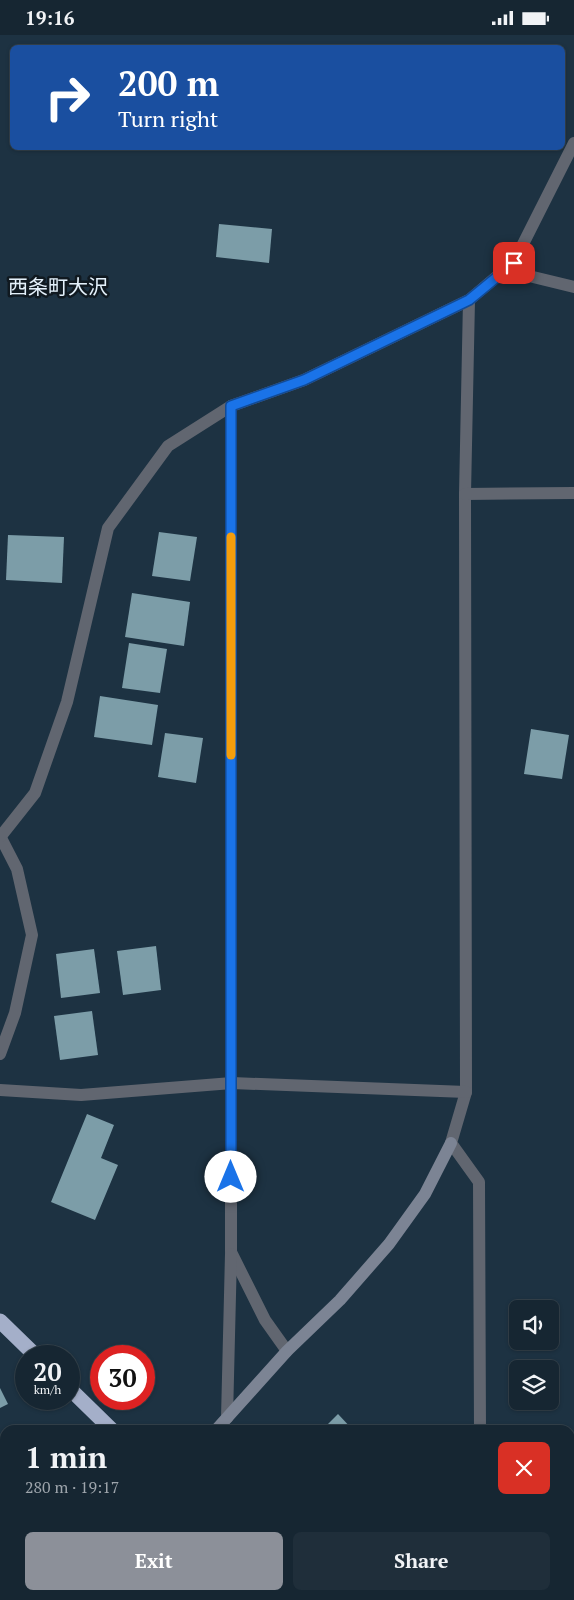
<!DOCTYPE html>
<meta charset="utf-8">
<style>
body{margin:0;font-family:"PT Serif","Noto Sans JP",serif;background:#1f2e3a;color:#f1f3f6;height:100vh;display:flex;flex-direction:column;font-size:19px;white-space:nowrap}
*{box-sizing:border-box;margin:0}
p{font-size:16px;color:#9ea5ac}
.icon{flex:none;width:28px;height:28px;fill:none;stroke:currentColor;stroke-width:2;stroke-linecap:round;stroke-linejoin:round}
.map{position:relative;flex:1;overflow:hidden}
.drawer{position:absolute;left:0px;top:1390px;width:575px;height:175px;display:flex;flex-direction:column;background:#162632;border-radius:15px 15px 0 0;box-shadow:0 1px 4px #0004,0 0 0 1px #35434d}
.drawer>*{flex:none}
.hud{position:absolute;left:10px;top:10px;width:555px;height:105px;border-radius:8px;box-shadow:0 1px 4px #0004,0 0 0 1px #35434d;background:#1a4fa0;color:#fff;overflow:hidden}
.fabs{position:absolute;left:509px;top:1265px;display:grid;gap:10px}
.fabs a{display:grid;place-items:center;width:50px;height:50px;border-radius:8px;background:#162632;box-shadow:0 1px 4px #0004,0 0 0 1px #35434d;font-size:25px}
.speed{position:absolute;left:15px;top:1310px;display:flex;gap:10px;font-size:25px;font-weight:700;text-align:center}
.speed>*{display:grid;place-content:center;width:65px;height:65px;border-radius:50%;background:#162632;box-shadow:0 1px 4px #0004,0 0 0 1px #35434d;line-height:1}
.speed small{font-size:12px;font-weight:400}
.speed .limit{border:8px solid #d22;background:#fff;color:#111}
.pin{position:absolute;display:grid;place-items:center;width:42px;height:42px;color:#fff;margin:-21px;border-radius:10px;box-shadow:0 2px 8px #0006}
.me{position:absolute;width:55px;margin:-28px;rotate:0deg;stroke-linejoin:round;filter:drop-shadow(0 0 4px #0008)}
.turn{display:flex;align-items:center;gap:18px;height:105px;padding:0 25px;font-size:22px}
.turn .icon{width:65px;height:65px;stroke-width:2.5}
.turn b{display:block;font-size:35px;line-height:42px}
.round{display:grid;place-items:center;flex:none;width:52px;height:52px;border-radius:8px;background:#1f2e3a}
.headline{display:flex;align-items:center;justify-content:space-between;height:85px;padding:0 25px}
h1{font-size:30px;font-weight:700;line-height:38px}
.cta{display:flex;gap:10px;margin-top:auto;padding:10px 25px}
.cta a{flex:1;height:58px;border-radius:8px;background:#8c9099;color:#fff;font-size:20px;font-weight:700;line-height:58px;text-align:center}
.cta a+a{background:#1f2e3a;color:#f1f3f6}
.status{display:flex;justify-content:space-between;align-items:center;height:35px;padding:0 25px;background:#162632;direction:ltr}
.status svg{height:14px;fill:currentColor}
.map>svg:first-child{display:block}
.building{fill:#7c9da8}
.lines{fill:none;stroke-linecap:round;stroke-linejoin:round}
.street{stroke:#616670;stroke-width:12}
.secondary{stroke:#7c8494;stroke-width:12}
.highway{stroke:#a4afc9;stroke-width:15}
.route-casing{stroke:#114b97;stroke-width:12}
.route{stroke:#1a73e8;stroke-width:9}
.slow{stroke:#f59e0b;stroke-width:9}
.labels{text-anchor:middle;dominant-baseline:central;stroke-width:5;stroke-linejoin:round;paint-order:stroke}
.quarter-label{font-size:20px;fill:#e4f1fb;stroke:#101920}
</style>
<div class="status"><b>19:16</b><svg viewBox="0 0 49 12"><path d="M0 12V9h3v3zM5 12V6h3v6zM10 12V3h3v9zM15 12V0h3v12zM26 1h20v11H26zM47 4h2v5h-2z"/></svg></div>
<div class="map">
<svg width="574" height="1565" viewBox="0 0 574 1565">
<rect width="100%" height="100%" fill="#1d3242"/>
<g class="building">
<path d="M219,189l53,5 -3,34 -53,-6z"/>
<path d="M159,497l38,5 -7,44 -38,-5z"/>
<path d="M8,500l56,2 -2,46 -56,-3z"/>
<path d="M132,558l58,9 -6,44 -59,-9z"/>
<path d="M129,608l38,6 -7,44 -38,-5z"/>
<path d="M100,661l58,9 -6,40 -58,-8z"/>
<path d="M531,694l38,6 -7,44 -38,-5z"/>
<path d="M165,698l38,5 -7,45 -38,-6z"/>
<path d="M156,911l5,44 -38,5 -6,-44z"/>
<path d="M94,914l6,44 -39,5 -5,-44z"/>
<path d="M92,976l6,44 -38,5 -6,-44z"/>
<path d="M87,1079l27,11 -13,33 17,7 -23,55 -44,-18z"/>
<path d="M0,1353l8,16 -8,4z"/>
<path d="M338,1379l15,16h-31z"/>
<path d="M5,1401v48l-5,1v-47z"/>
</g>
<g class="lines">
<g class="street">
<path d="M514,227l15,14 45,11"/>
<path d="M469,265l-4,194 1,598 -15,51 28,39 1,248"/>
<path d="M231,371v846l34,68 22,31"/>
<path d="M465,459l109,-1"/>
<path d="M0,801l17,33 15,66 -17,78 -15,41"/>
<path d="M1,801l34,-43 32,-91 41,-174 60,-82 63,-40 73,-26 165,-80 45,-38 60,-119"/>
<path d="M0,1055l81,5 151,-12 234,9"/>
<path d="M227,1383l4,-164"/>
<path d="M0,1548l5,1"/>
<path d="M49,1560l20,5"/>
<path d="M226,1565l1,-5"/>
<path d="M470,1565l2,-5"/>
</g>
<g class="secondary">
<path d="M216,1395l71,-79 53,-51 49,-56 36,-50 26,-51"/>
<path d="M89,1565l3,-5"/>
</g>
<g class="highway">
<path d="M0,1286l36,35"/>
<path d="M69,1353l43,42"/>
<path d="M274,1560l5,5"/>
</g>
</g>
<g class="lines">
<defs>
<path id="route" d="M231,1142v-771l73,-26 165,-80 45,-37"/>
</defs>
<use href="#route" class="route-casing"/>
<use href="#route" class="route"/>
<path class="slow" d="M231,502v218"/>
</g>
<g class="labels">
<g class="quarter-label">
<text x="58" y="251">西条町大沢</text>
</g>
</g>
</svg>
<div class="fabs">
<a><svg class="icon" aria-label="sound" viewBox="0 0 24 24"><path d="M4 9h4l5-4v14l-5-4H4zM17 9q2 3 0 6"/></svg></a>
<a><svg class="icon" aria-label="layers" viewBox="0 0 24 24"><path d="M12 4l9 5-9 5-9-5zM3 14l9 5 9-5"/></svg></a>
</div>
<div class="speed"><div>20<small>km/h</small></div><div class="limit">30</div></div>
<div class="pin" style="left:514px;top:228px;background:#d93025"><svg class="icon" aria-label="arrive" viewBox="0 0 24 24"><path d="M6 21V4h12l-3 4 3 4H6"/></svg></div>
<svg class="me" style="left:231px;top:1142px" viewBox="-20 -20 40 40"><circle r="19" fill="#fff"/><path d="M0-13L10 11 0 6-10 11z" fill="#1a73e8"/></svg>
<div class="hud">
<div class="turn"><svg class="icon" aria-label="right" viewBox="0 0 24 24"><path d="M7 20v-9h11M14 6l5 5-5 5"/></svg><div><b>200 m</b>Turn right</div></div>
</div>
<section class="drawer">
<div class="headline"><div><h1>1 min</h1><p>280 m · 19:17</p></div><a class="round" style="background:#d93025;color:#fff"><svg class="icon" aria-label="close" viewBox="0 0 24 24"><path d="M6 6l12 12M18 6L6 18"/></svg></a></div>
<div class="cta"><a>Exit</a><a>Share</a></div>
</section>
</div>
